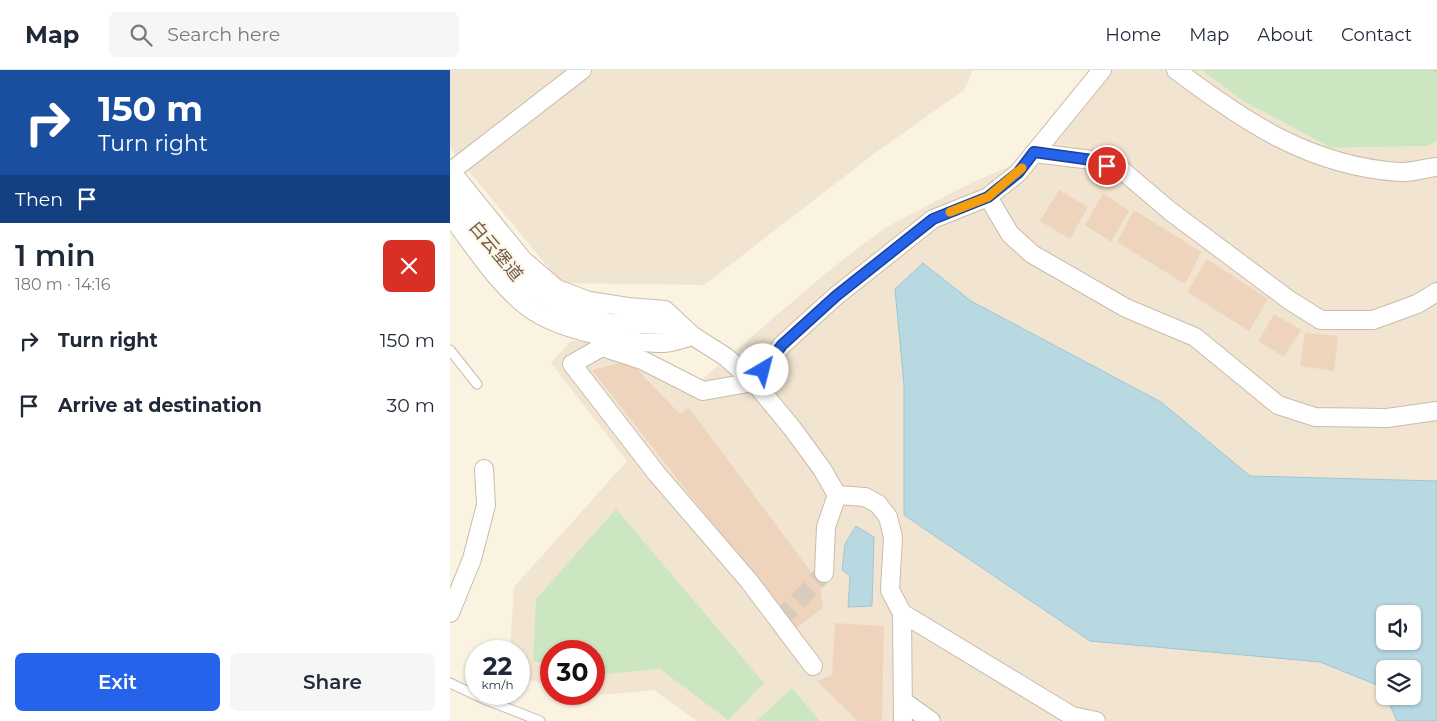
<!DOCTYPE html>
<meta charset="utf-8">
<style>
body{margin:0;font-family:Montserrat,"Noto Sans SC",sans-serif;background:#f6f6f7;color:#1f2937;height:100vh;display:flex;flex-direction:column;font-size:19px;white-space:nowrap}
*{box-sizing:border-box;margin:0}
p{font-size:16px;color:#747a83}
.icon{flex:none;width:28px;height:28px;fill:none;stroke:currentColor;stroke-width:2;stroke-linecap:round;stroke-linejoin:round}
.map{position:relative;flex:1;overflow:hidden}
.sheet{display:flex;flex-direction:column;background:#fff;width:450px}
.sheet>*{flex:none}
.guide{background:#1a4fa0;color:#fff;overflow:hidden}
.fabs{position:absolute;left:926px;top:535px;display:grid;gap:10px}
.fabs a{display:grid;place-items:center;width:45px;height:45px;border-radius:8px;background:#fff;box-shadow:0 1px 4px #0004;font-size:25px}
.speed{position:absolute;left:15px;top:570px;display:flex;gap:10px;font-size:25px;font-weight:700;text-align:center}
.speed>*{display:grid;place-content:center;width:65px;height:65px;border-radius:50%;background:#fff;box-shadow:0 1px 4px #0004;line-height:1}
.speed small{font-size:12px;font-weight:400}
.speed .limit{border:8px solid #d22;background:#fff;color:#111}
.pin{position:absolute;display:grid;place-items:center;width:42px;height:42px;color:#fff;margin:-21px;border:2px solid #fff;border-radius:50%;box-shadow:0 1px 5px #0007}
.me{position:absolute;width:55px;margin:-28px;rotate:37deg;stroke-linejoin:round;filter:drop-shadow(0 0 4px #0008)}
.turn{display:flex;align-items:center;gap:18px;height:105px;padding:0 15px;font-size:22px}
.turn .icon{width:65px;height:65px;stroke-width:2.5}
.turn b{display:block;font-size:35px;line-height:42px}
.then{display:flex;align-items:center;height:48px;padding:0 15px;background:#0003;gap:10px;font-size:19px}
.round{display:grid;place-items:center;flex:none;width:52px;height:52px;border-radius:8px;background:#f6f6f7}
.overview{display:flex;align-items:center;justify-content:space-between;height:85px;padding:0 15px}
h1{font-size:30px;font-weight:600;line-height:38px}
.button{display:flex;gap:10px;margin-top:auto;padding:10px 15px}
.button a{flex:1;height:58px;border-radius:8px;background:#2563eb;color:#fff;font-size:20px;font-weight:600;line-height:58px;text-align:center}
.button a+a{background:#f6f6f7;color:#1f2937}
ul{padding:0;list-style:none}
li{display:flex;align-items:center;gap:15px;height:65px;padding:0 15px}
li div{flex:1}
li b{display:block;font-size:19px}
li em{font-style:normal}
header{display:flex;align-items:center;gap:30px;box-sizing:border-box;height:70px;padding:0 25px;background:#fff;border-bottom:1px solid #e0e1e3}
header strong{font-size:24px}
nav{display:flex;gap:28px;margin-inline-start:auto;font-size:18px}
.search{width:350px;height:45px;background:#f6f6f7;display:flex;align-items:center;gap:12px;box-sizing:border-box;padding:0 18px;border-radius:8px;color:#747a83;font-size:19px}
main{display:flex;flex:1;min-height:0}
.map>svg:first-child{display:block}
.residential{fill:#f1e5d1;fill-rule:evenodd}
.green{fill:#cde6c2}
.water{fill:#b8d8e2;stroke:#9fc6d3;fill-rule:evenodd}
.building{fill:#eed4bc}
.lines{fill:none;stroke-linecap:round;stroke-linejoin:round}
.minor-tunnel{stroke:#d8cdbc;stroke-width:18;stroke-dasharray:18 9;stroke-linecap:butt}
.service-casing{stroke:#cabbaa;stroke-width:11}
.minor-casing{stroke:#cabbaa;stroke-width:20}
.path{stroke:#d2b89f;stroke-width:3;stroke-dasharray:1 4;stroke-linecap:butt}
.service{stroke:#fff;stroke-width:9}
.minor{stroke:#fff;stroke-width:18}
.route-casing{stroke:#184099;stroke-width:12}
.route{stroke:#2563eb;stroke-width:9}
.slow{stroke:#f59e0b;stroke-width:9}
.labels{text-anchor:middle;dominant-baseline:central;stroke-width:4.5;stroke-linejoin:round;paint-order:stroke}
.street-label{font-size:18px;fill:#705b4b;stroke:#fef7e8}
</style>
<header>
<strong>Map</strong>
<div class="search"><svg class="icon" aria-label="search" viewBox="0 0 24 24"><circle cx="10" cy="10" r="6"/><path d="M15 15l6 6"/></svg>Search here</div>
<nav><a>Home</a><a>Map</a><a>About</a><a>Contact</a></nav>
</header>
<main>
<section class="sheet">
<div class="guide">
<div class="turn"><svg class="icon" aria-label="right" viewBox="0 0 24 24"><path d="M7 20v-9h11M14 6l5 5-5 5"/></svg><div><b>150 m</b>Turn right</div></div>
<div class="then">Then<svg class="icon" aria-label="arrive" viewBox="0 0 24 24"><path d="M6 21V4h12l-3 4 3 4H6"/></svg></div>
</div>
<div class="overview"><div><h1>1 min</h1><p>180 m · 14:16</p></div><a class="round" style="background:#d93025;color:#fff"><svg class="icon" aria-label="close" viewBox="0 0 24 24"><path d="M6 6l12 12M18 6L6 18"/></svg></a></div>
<ul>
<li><svg class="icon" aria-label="right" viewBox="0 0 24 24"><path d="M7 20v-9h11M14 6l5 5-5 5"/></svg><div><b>Turn right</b></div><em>150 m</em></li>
<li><svg class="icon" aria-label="arrive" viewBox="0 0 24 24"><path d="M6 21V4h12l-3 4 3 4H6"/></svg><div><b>Arrive at destination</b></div><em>30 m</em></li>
</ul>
<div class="button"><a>Exit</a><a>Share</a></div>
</section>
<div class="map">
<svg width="987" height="651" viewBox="0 0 987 651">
<rect width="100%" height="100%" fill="#faf3e2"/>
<g class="residential">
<path d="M0,0h523l-9,20 -89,63 -171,132 -143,-2 -111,-135z"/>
<path d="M640,0h111l44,32 86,46 96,-2 10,-5v580h-617l-28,-33 -36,33h-59l-43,-31 -52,5 -8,-2v-42h-43v34l-32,-7v-27h-9l4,-64 113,-126 -76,-98 20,-22 39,1 91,38 131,-112 53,-40 82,-43 45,-20zM935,544h27v27h-27zM935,599h27v27h-27z"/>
</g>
<g class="green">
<path d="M751,0h236v71l-10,5 -96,2 -86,-46z"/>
<path d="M166,439l148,174 -36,37 -68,-51 -55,5 -11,-2v-21h-43v13l-18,-3 3,-62z"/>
<path d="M342,618l28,33h-64z"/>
</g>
<g class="water">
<path d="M473,193l48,38 190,101 89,74 187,5v240h-40l-11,-25h26v-27h-27v25l-3,-7 -62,-25 -230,-21 -186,-126v-130l-9,-96zM935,544h27v27h-27z"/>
<path d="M406,456l18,11 -2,69 -24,1 2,-31 -8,-6 3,-26z"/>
</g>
<g class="building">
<path d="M609,120l29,17 -18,32 -30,-18z"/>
<path d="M653,123l26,18 -18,31 -26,-17z"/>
<path d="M684,140l67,42 -16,32 -68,-42z"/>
<path d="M757,189l61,40 -19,32 -62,-39z"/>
<path d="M824,244l27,16 -17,27 -26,-16z"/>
<path d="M855,263l33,3 -4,35 -34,-5z"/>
<path d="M179,291l51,53 9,-6 131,176 3,24 -28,21 -203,-259z"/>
<path d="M385,553l49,3 -2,95h-24l-41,-40 15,-6z"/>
</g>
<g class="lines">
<path class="minor-tunnel" d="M329,551l45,-48"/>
<defs>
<g id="service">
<path d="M0,280l27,34"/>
<path d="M0,613l34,16 56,22"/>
</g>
<g id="minor">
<path d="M726,0c69,52 134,96 223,102 12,1 26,-4 38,-5"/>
<path d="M584,83l58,7 31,11 47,40 119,89 32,20h52l44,-16 20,-12"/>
<path d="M0,100l73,90 34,29 32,12 39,6 37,3 28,26 33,21 28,25 38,46 30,41 15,26 -11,32 -2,46"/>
<path d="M0,102l132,-102"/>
<path d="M0,124l64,82 41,28 54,19 56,2 21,8"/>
<path d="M538,127l22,37 22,20 94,54 69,29 83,68 37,12 72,1 50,-7"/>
<path d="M0,145c24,31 47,69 79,93 30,22 97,36 134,35 10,0 21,-5 30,-7"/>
<path d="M387,425l28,2 13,7 10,13 5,20 -3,53 12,23 1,108"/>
<path d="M0,543l22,-54 14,-54 -2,-36"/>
<path d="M452,543l170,103 24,5"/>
<path d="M363,596l-64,-85 -92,-107 -85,-110 30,-17 40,13 61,31 51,-9 28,-37 54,-49 97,-77 55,-22 30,-24 84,-103"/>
<path d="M453,631l28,20"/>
</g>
</defs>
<use href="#service" class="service-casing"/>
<use href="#minor" class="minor-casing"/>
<path class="path" d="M985,0l2,2"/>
<use href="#service" class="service"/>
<use href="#minor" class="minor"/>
</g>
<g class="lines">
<defs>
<path id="route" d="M313,300l19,-25 54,-49 97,-77 55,-22 30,-24 16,-21 58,8 15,6"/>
</defs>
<use href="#route" class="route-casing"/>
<use href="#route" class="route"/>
<path class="slow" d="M500,142l38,-15 34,-29"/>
</g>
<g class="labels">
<g class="street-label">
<text transform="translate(46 181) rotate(50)">白云堡道</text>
</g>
</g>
</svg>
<div class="fabs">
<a><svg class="icon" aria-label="sound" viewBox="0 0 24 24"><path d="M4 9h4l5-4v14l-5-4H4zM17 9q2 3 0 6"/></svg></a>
<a><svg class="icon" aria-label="layers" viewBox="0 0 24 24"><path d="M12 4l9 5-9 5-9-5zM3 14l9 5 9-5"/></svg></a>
</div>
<div class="speed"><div>22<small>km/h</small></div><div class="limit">30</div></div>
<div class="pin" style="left:657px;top:96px;background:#d93025"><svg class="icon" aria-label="arrive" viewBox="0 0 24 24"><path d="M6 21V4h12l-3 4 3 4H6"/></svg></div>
<svg class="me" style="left:313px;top:300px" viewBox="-20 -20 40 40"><circle r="19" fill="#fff"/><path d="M0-13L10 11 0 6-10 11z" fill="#2563eb"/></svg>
</div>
</main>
